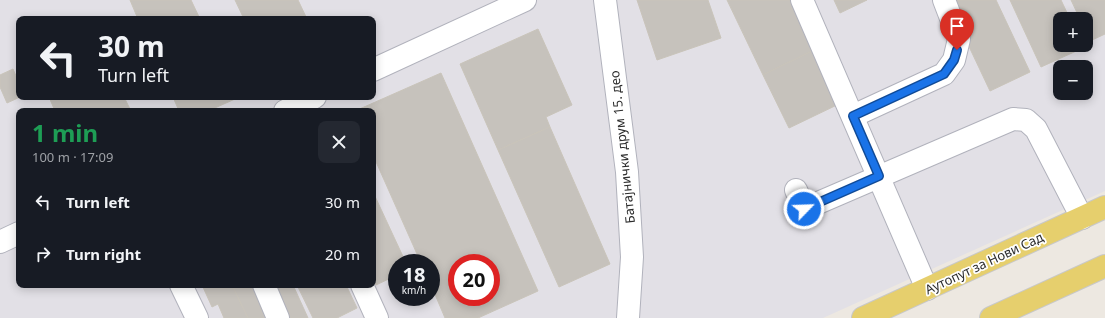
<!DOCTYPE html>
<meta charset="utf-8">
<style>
body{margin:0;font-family:"Noto Sans",sans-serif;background:#242831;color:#f1f3f6;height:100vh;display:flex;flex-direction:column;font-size:15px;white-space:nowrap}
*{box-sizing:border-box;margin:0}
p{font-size:13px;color:#9ea1a6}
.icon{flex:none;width:22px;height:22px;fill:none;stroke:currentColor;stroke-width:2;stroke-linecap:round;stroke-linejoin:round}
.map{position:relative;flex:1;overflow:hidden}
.panel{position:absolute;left:16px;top:108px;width:360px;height:180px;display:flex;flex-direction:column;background:#171b24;border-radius:8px;box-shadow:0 2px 10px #0003}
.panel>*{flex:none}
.guide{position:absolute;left:16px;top:16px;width:360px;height:84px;border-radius:8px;box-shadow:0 2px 10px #0003;background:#171b24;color:#f1f3f6;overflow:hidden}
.tools{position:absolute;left:1053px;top:12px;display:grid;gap:8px}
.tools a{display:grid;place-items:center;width:40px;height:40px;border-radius:8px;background:#171b24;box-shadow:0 2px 10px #0003;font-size:20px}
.speed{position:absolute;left:388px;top:254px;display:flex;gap:8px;font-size:20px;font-weight:700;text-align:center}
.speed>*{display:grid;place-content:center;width:52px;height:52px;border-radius:50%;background:#171b24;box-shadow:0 2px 10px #0003;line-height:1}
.speed small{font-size:10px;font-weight:400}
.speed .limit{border:6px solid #d22;background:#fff;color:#111}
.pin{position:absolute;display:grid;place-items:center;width:34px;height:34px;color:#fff;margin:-41px -17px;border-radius:50% 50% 50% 0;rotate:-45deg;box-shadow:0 0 4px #0007}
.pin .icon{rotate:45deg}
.me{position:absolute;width:44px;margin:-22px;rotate:66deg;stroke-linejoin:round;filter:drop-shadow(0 0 3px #0008)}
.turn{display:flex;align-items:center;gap:14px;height:84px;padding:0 16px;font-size:18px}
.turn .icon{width:52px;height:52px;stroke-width:2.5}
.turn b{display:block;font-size:28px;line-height:34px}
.round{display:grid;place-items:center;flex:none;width:42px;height:42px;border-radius:8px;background:#242831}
.summary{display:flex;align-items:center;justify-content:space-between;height:68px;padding:0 16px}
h1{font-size:24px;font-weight:700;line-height:30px;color:#1e9e55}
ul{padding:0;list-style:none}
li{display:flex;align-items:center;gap:12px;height:52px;padding:0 16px}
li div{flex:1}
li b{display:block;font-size:15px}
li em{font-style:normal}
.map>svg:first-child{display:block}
.industrial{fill:#e2e0e6;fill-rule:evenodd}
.building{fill:#c6c2bc;stroke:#c9c4ba;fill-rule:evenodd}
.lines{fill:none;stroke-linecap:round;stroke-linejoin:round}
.minor-casing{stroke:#b1b2bc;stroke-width:24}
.major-casing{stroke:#c8c8c8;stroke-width:24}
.minor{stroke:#fff;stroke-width:22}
.major{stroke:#e6cf6d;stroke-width:22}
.route-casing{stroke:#114b97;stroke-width:10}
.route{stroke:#1a73e8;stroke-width:7}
.labels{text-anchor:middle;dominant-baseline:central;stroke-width:3.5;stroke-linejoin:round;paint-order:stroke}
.street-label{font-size:13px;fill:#2d2d2d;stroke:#fff}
</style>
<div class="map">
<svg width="1105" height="318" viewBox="0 0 1105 318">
<rect width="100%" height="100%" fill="#ede8e1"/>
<path class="industrial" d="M0,0h1105v191l-282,127h-823zM19,19h354v78h-354zM1060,19h26v26h-26zM1060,67h26v26h-26zM19,111h354v174h-354zM397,263h34v34h-34zM457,263h34v34h-34z"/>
<g class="building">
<path d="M130,0h61l9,19h-62z"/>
<path d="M235,0h63l9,19h-63z"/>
<path d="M637,0h71l13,38 -64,22z"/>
<path d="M727,0h65l24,49 -53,26z"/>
<path d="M834,0h33l-27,13z"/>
<path d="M947,0h49l34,72 -40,19z"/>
<path d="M1010,0h51l9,19h-10v26h22l1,3 -42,19z"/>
<path d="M1071,0h34v34l-15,7 -4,-9v-13h-6z"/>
<path d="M538,29l34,76 -26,12 4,10 -52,23 -38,-86z"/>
<path d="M816,49l25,54 -52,25 -26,-53z"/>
<path d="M13,69l6,14 1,14 -13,6 -7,-16v-12z"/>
<path d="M441,73l97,218 -60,27h-33l-14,-33v-22h-10l-48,-108v-44h-18zM457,263h34v34h-34z"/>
<path d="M49,97h75l7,14h-76z"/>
<path d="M173,97h62v2l-27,12h-29z"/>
<path d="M550,127l60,137 -51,23 -61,-137z"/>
<path d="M373,192l33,71h-9v12l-21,10 -3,-6z"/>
<path d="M202,285h30l16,33h-24l-6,-14 -6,3z"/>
<path d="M232,285h21l16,33h-21z"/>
<path d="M268,285h25l15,33h-24z"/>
<path d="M297,285h49l11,23 -20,10h-24z"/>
</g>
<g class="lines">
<defs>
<g id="minor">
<path d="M605,0l22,172 5,85 -4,61"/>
<path d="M802,0l125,289"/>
<path d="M373,70l152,-70"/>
<path d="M285,111l30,-14"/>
<path d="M853,116l91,-42 10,-14 5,-21 -15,-39"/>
<path d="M796,190l8,19 209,-90 13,1 10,9 46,89"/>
<path d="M0,242l19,-9"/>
<path d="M181,285l16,33"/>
<path d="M264,285l14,33"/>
<path d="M362,285l15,33"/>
</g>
<g id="major">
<path d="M863,318l242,-111"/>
<path d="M991,318l114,-52"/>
</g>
</defs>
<use href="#minor" class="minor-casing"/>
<use href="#major" class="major-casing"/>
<use href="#minor" class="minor"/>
<use href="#major" class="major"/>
</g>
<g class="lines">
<defs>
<path id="route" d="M804,209l75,-33 -26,-60 91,-42 10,-14 3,-10"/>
</defs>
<use href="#route" class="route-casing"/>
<use href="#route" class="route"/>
</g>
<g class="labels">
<g class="street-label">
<text transform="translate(622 147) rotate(-96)">Батајнички друм 15. део</text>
<text transform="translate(984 263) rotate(-25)">Аутопут за Нови Сад</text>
</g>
</g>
</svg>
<div class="tools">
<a>+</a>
<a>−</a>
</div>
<div class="speed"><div>18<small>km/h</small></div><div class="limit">20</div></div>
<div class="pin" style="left:957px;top:50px;background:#d93025"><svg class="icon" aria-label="arrive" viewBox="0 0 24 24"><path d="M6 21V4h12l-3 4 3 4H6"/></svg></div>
<svg class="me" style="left:804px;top:209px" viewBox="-20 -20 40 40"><circle r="17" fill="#1a73e8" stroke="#fff" stroke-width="3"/><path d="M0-11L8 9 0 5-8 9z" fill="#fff"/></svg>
<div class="guide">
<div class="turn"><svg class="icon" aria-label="left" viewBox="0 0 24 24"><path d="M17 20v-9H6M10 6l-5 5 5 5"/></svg><div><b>30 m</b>Turn left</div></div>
</div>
<section class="panel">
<div class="summary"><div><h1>1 min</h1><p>100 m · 17:09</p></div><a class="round"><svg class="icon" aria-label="close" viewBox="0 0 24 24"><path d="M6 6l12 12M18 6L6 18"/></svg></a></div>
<ul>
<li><svg class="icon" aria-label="left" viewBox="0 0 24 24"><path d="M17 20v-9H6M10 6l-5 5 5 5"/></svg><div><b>Turn left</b></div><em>30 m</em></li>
<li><svg class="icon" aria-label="right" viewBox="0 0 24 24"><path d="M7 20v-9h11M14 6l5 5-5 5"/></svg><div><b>Turn right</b></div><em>20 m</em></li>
</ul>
</section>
</div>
